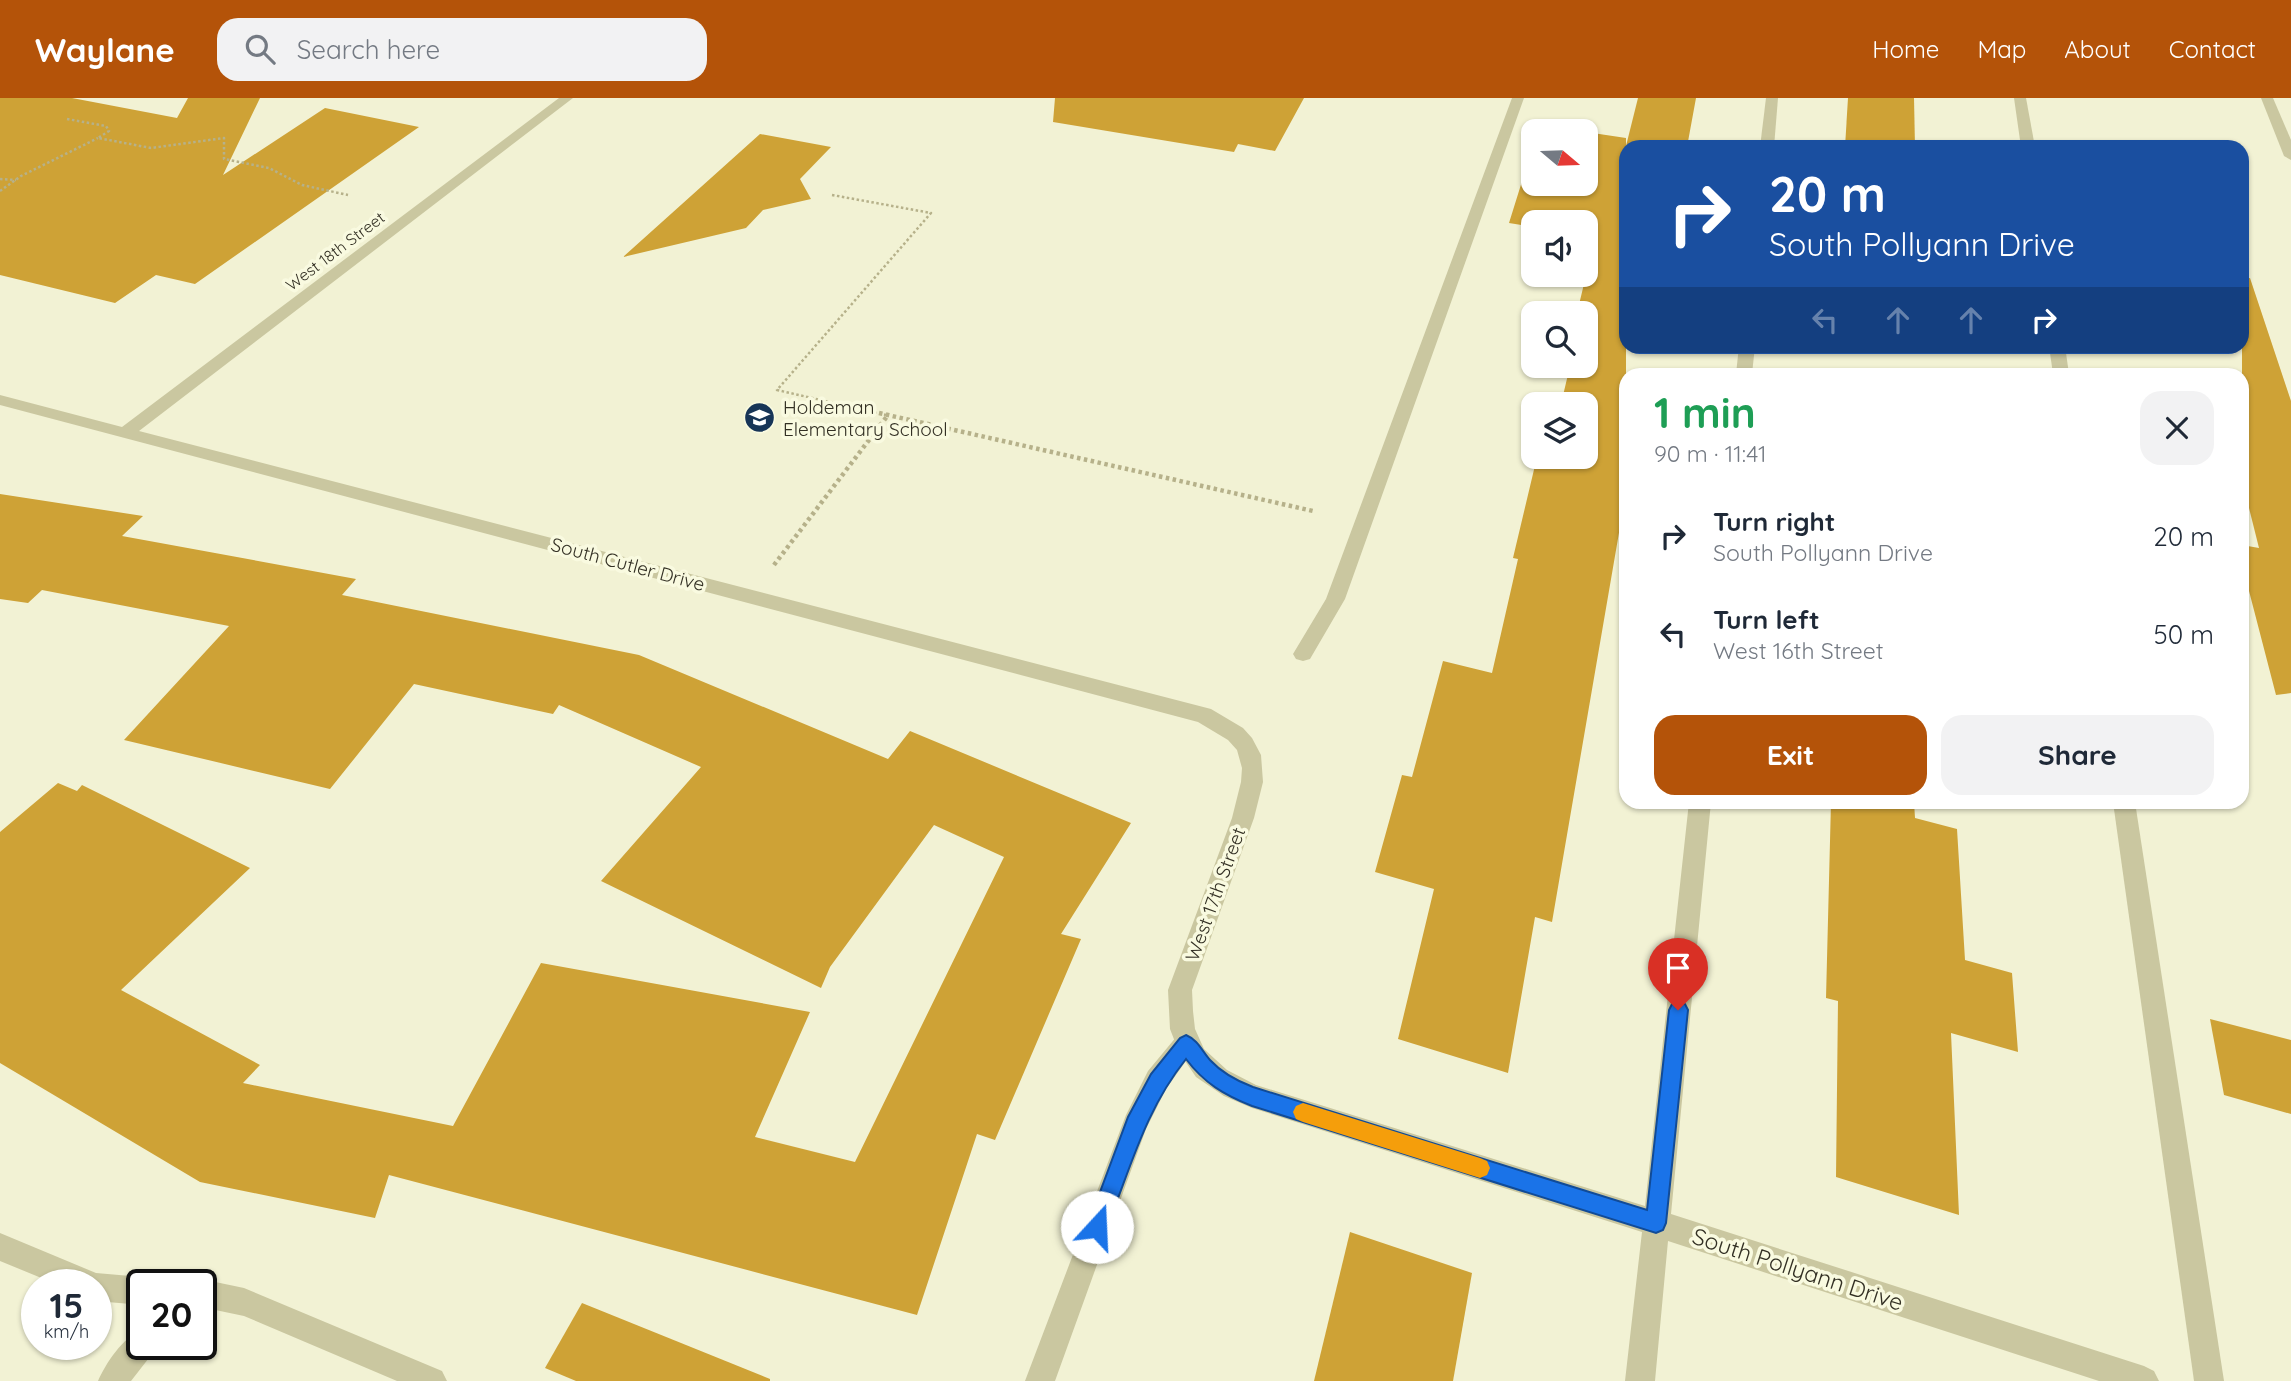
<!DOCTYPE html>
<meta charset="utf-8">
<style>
body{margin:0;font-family:Quicksand,sans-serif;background:#f2f2f3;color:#1f2937;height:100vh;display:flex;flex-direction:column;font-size:26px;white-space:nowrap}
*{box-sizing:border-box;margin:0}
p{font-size:23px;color:#747a83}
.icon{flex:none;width:38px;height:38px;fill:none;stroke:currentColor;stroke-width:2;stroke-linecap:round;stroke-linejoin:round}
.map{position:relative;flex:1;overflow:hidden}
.side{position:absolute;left:1619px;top:270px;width:630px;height:441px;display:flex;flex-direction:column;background:#fff;border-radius:21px;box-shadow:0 2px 5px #0004}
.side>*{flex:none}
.guide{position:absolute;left:1619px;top:42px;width:630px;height:214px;border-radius:21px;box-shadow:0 2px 5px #0004;background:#1a4fa0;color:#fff;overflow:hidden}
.needle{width:46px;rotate:109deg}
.tools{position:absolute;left:1521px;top:21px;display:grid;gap:14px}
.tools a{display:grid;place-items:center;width:77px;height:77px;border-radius:14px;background:#fff;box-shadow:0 2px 5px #0004;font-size:35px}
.speed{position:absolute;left:21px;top:1171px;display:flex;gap:14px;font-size:35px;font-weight:700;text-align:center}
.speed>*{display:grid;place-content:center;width:91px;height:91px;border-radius:50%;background:#fff;box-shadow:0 2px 5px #0004;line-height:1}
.speed small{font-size:18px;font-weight:400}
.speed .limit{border:4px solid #111;border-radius:10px;background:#fff;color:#111}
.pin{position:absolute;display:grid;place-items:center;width:60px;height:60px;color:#fff;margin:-72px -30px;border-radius:50% 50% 50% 0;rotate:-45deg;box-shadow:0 0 7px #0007}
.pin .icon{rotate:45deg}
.me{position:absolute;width:77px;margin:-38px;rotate:20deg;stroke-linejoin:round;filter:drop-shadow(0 0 5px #0008)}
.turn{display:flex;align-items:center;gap:24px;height:147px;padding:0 35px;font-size:32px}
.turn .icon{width:91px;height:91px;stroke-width:2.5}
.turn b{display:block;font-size:49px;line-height:60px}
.lanes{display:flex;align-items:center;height:66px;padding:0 35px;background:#0003;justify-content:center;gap:35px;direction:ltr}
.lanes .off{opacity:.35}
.round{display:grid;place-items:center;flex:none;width:74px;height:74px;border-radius:21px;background:#f2f2f3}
.head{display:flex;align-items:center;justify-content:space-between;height:119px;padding:0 35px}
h1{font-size:42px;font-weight:800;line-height:52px;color:#1e9e55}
.action{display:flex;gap:14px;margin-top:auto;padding:14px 35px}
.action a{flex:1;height:80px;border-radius:21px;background:#b45309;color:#fff;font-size:28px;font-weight:800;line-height:80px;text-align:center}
.action a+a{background:#f2f2f3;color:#1f2937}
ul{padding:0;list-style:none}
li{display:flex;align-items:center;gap:21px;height:98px;padding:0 35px}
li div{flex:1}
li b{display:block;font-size:26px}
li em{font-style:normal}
header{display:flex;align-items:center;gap:42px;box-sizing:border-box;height:98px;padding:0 35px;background:#b45309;color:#fff}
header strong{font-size:33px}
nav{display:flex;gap:38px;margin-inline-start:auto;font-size:24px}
.search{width:490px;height:63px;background:#f2f2f3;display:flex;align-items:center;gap:18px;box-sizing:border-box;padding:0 24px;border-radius:21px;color:#747a83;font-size:26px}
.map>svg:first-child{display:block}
.building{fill:#cea236}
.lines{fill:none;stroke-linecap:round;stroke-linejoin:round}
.path-far1{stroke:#b6b18a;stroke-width:2.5;stroke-dasharray:2.5 2.5;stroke-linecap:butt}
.path{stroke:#b6b18a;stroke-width:4.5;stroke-dasharray:3.5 3.5;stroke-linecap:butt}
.lane{fill:#cac7a0;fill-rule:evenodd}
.street{fill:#cac7a0;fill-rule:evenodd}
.route{fill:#1a73e8;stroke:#114b97;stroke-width:2}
.slow{fill:#f59e0b}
.labels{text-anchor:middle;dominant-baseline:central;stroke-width:7;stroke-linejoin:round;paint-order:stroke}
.far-street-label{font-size:16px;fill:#333024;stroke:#f9fae0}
.poi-label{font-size:19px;fill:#333024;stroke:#f9fae0;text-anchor:start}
.street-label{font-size:19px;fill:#333024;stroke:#f9fae0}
.near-street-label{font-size:23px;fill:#333024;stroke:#f9fae0}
</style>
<header>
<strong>Waylane</strong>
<div class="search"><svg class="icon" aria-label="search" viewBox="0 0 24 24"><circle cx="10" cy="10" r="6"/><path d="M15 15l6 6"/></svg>Search here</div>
<nav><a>Home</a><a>Map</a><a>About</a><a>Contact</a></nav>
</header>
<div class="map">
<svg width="2291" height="1283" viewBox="0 0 2291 1283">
<rect width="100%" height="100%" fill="#f2f2d4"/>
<g class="building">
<path d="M0,0h72l105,20 11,-20h72l-37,77 102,-67 94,19 -224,157 -39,-9 -41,28 -115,-28z"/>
<path d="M1055,0h249l-29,53 -37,-7 -4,8 -181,-30z"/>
<path d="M1638,0h58l-9,49h-61v345l-74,430 -17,-5 -27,156 -110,-34 36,-150 -59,-17 27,-97 10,2 31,-116 49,12 26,-114 -5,-1 24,-101h49v-53h-25l9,-38h16v-53h-9l18,-75 -9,-2v-14h-53v5l-24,-4 24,-77v38h53v-52l40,6v8z"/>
<path d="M1848,0h66l1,49h-70z"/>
<path d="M760,36l71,13 -31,32 11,20 -48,11 -17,18 -123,29z"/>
<path d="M2250,180l41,123v292l-15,2 -34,-131v-19l17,3 -17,-68v-201z"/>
<path d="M0,396l143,22 -21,20 234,43 -14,16 297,60 249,104 22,-28 221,92 -70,111 20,5 -86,201 -18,-6 -60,181 -528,-140 -14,43 -175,-36 -200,-119v-231l58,-49 19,8 5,-6 168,83 -129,122 139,75 -17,18 210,43 88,-163 269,49 -55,125 100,25 149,-305 -70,-32 -104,142 -9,21 -220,-107 100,-114 -142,-62 -6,9 -139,-30 -84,105 -206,-49 105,-114 -187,-36 -14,13 -28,-4z"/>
<path d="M1831,704h83l1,16 42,11 8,131 47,13 6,79 -67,-19 8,182 -123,-38 2,-176 -12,-3z"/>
<path d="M2210,921l81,21v74l-67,-19z"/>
<path d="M1350,1134l122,41 -19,108h-139z"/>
<path d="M582,1205l188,76v2h-194l-31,-13z"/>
</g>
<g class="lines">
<g class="path-far1">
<path d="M67,21l39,7 3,5 -11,7 53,10 73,-10v21l45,9 33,17 46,10"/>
<path d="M0,81l16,1"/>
<path d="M0,93l21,-15 77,-38"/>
<path d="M832,97l99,18 -154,177 109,25"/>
</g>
<g class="path">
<path d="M879,315l434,98"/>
<path d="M774,467l114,-150"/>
</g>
<g class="lane">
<path d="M1512,0h12l-179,501 -35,60 -7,2 -7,-2 -3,-5 33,-55z"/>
<path d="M2014,0h12l9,49h-14z"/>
<path d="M2049,248h16l4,28h-16z"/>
<path d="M2113,704h22l89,579h-30z"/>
<path d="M1186,934l9,4 3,8 -32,45 -20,40 -91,252h-30l101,-266 22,-44 29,-35z"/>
<path d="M0,1135l96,40 46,4 11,7h-11v21l-46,-4v-17h-40l-56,-23z"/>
<path d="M201,1181l43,9 198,83 5,10h-50l-153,-65 -43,-9v-23h-11z"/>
<path d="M142,1232v14h14l-4,10 -21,27h-33c8,-18 25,-44 44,-51z"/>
</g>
<g class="street">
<path d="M559,0h14l-434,333 1072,278 32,19 9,10 9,17 2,27 -9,36 -62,172 1,21 2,18 9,20 23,21 29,15 389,121 44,-404h22l-40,412 473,152 10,5 5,10h-60l-431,-140 -13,140h-30l17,-149 -390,-124 -28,-12 -28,-19 -17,-25 -9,-23 -2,-39 64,-172 9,-36 1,-14 -5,-18 -9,-10 -30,-18 -1198,-317v-10l122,32z"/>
<path d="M1766,0h12l-4,49h-14z"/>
<path d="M2261,0h12l18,42v20l-7,-4z"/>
<path d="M1739,248h16l-3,28h-16z"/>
</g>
</g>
<path class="route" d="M1678,904l7,2 3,6 -22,213 -3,7 -7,3 -404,-127c-28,-11 -48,-23 -66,-47 -43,54 -56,113 -82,175l-7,3 -7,-3 -3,-7 41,-110 23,-43 29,-36 6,-3c12,5 16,16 24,25 12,13 27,21 43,27l394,123 22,-200 3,-6z"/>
<path class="slow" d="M1303,1005l177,55 7,3 3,7 -3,7 -7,3 -177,-56 -7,-3 -3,-7 3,-6z"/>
<defs>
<symbol id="school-disc" viewBox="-11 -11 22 22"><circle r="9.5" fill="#173557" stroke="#f9fae0"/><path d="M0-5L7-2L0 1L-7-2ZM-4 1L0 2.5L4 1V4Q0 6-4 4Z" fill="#fff"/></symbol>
</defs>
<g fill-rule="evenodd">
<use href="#school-disc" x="742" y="302" width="35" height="35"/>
</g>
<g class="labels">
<g class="far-street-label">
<text transform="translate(335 153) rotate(-37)">West 18th Street</text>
</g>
<g class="poi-label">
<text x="783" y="309">Holdeman<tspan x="783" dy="22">Elementary School</tspan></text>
</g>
<g class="street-label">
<text transform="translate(628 466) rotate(15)">South Cutler Drive</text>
<text transform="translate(1215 796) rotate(-70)">West 17th Street</text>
</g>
<g class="near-street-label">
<text transform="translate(1798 1171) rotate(18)">South Pollyann Drive</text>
</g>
</g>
</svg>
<div class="tools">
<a><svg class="needle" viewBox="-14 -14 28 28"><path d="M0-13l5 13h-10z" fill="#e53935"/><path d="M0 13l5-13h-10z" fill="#747a83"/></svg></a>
<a><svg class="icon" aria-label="sound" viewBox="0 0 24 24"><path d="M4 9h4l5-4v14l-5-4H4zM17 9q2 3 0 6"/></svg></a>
<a><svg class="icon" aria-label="search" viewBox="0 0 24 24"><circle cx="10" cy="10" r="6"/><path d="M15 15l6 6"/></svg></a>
<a><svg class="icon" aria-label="layers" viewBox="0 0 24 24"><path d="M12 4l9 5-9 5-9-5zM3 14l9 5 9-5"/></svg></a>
</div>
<div class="speed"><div>15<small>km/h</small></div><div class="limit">20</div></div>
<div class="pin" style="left:1678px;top:912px;background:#d93025"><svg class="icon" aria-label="arrive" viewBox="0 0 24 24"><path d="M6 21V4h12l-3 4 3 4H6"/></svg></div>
<svg class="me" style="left:1097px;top:1129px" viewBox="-20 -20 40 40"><circle r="19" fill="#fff"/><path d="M0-13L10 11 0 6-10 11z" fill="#1a73e8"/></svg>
<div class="guide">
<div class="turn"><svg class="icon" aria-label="right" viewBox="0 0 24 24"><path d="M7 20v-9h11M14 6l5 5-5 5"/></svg><div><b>20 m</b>South Pollyann Drive</div></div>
<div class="lanes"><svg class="icon off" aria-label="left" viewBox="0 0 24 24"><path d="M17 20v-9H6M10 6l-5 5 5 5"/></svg><svg class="icon off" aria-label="ahead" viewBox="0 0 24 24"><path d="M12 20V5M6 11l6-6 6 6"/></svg><svg class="icon off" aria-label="ahead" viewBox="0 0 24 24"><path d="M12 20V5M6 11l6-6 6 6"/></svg><svg class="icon" aria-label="right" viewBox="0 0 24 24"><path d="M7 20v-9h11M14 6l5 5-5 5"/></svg></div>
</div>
<section class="side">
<div class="head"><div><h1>1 min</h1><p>90 m · 11:41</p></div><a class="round"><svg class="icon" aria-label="close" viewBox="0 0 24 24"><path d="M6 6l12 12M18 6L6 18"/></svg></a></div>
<ul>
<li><svg class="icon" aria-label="right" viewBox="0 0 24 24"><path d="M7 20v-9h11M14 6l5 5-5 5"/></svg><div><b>Turn right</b><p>South Pollyann Drive</p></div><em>20 m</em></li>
<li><svg class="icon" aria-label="left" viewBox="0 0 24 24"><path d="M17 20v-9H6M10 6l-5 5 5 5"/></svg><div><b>Turn left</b><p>West 16th Street</p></div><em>50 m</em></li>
</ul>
<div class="action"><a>Exit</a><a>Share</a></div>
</section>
</div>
